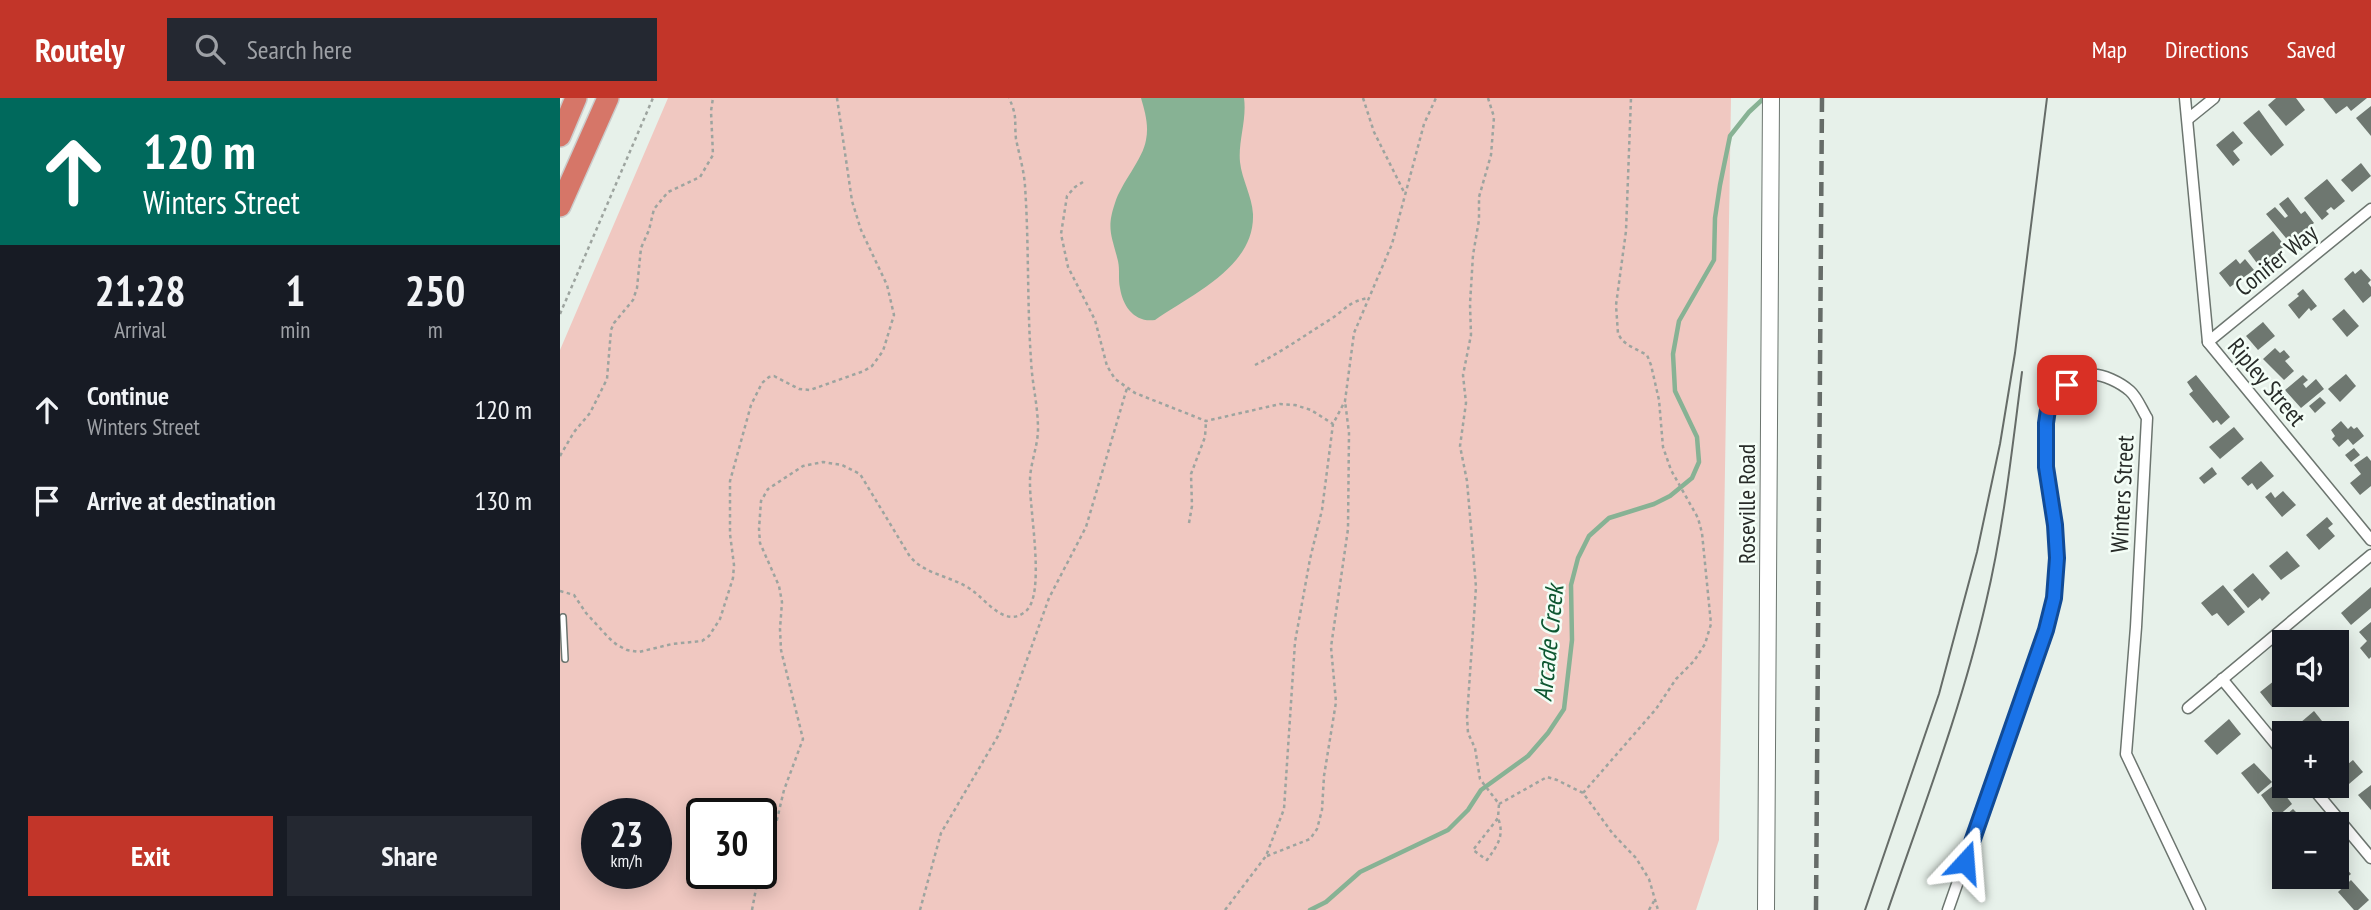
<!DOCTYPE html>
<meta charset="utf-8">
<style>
body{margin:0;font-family:"PT Sans Narrow",sans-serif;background:#242831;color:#f1f3f6;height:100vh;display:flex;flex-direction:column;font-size:26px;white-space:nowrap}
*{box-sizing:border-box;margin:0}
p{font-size:23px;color:#9ea1a6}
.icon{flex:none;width:38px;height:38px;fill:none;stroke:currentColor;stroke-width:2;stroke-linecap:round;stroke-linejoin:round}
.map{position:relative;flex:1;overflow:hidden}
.details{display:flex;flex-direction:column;background:#171b24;width:560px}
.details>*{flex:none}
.guide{background:#00695c;color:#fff;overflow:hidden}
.buttons{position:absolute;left:1712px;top:532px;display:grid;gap:14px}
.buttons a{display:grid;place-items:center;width:77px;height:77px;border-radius:0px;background:#171b24;box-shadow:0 4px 18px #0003;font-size:35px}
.speed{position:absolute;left:21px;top:700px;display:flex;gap:14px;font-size:35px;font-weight:700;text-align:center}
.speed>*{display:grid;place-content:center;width:91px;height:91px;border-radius:50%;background:#171b24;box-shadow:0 4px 18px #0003;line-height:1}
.speed small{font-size:18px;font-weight:400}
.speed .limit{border:4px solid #111;border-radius:10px;background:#fff;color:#111}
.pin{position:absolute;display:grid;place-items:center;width:60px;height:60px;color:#fff;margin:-30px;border-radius:14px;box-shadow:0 4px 10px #0006}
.me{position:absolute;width:77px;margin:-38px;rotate:19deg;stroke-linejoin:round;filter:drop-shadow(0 0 5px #0008)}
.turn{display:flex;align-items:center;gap:24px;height:147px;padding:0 28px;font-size:32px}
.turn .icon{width:91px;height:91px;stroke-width:2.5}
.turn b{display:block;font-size:49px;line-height:60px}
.eta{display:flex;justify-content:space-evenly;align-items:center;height:119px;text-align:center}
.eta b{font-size:42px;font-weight:600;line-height:49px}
.primary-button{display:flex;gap:14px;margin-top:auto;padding:14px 28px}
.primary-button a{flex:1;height:80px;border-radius:0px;background:#c23529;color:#fff;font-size:28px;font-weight:600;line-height:80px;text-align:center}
.primary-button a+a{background:#242831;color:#f1f3f6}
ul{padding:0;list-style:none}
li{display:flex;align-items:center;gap:21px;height:91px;padding:0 28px}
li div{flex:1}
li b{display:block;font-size:26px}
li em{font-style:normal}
header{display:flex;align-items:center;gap:42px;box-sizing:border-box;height:98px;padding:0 35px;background:#c23529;color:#fff}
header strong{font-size:33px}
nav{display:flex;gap:38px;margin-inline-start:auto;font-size:24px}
.search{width:490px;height:63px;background:#242831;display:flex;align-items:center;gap:18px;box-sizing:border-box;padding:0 24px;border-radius:0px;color:#9ea1a6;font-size:26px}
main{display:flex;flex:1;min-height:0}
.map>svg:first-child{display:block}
.green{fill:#f0c8c1;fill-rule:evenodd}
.water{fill:#87b294}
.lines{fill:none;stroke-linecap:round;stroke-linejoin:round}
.stream{stroke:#87b294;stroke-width:4.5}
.building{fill:#6e7770}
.service-casing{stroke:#6c756f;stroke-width:8}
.minor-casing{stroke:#6c756f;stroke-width:13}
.secondary-casing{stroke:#6c756f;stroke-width:18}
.motorway-casing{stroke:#cbcccb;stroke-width:24}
.path{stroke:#9da49f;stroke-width:2.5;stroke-dasharray:3.5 3.5;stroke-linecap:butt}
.service{stroke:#fff;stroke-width:5}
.minor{stroke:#fff;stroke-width:10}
.secondary{stroke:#fff;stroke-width:16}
.motorway{stroke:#d67668;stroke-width:21}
.tram{stroke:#666c68;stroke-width:2}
.rail{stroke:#666c68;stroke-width:4.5;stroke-dasharray:14 7;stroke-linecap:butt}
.route-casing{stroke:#114b97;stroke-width:18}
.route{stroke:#1a73e8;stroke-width:12}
.labels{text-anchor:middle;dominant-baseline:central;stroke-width:5;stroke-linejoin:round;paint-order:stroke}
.street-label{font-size:24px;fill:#272b28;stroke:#f4fef7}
.water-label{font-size:26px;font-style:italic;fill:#0e5731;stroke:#f4fef7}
</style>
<header>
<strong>Routely</strong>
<div class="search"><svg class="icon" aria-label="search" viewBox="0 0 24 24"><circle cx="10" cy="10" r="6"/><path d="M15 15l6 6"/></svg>Search here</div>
<nav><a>Map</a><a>Directions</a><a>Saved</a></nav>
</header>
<main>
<section class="details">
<div class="guide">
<div class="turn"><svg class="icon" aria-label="ahead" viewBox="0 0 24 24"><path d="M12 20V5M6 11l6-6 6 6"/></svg><div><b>120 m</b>Winters Street</div></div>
</div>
<div class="eta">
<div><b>21:28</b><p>Arrival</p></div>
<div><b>1</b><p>min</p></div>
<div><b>250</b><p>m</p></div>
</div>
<ul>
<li><svg class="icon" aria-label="ahead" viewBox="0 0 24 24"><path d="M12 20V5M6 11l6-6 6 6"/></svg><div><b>Continue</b><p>Winters Street</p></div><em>120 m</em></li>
<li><svg class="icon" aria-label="arrive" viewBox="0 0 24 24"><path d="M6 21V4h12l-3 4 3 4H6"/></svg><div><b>Arrive at destination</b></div><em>130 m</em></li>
</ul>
<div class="primary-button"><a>Exit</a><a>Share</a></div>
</section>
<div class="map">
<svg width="1811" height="812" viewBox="0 0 1811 812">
<rect width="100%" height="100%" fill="#e7f1ea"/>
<path class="green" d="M108,0h1063l-12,742 -23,70h-1136v-560zM37,716h59v59h-59zM142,716h59v59h-59z"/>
<path class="water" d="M581,0h103c3,22 -6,43 -4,64 2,18 12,34 13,52 2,53 -61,80 -98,106 -20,3 -32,-13 -35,-32 -2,-9 0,-18 -2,-27 -6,-25 -12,-32 -3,-58 6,-20 28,-44 31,-63 3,-15 -1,-28 -5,-42z"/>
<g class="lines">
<path class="stream" d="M750,812l16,-8 34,-30 88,-42 20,-20 13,-20 47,-34 20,-23 16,-24 8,-69 -1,-55 7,-27 11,-22 20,-18 45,-14 16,-8 22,-18 7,-16 -2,-25 -22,-46 -2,-37 6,-33 35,-61 1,-42 5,-33 10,-49 19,-24 15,-14"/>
</g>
<g class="building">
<path d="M1716,0h20l9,12 -19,16 -18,-21z"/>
<path d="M1763,0h44l-16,13 -4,-5 -11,8z"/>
<path d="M1811,8v30l-15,-18z"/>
<path d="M1699,12l25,35 -13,11 -28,-33z"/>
<path d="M1673,33l10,12 -10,8 7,9 -7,6 -17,-21z"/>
<path d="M1801,65l10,13 -19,16 -11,-12z"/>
<path d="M1767,81l18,22 -11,9 -3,-3 -5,4 3,3 -7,6 -18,-22z"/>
<path d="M1728,99l13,17 4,-3 9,12 -24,20 -24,-29 9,-7 10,11 3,-2 -9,-12z"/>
<path d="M1713,133l12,15 -26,20 -11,-15z"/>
<path d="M1676,161l4,5 5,-5 9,11 -24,17 -11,-14z"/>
<path d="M1801,171l10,11 -3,3 3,4v9l-8,7 -19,-24 9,-8 2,3z"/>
<path d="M1743,191l14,17 -6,5 -2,-3 -10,11 -11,-14 11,-9 -2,-2z"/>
<path d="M1784,211l15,17 -12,11 -15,-18z"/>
<path d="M1703,224l12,14 -17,14 -12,-14z"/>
<path d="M1715,250l5,5 4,-3 6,7 -5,4 9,10 -10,9 -21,-21z"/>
<path d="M1786,276l10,12 -16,16 -12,-13z"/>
<path d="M1636,277l34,42 -9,8 -4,-5 -4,3 -24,-29 4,-3 -6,-9z"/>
<path d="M1743,277l5,5 -5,4 3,4 10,-9 8,10 -23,19 -16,-18z"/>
<path d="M1760,299l6,6 -11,10 -6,-7z"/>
<path d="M1781,323l7,8 3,-3 3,3 3,-2 7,9 -11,9 -5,-6 -9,8 -7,-8 3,-3 -4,-6z"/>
<path d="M1674,329l10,12 -24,20 -11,-12z"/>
<path d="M1794,350l6,7 -9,7 -6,-7z"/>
<path d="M1807,358l4,5v25l-11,9 -10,-12 11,-9 -7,-9z"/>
<path d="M1701,363l13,15 -17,14 -5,-7 -4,3 -7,-8z"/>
<path d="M1652,369l5,7 -13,10 -5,-6z"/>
<path d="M1723,393l13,14 -14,12 -17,-20 6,-5 4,6z"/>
<path d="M1767,419l6,7 -5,4 7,8 -16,14 -13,-15z"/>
<path d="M1727,453l13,15 -19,14 -12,-14z"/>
<path d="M1693,475l17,20 -8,8 -2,-3 -12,10 -15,-18z"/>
<path d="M1663,487l22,27 -17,14 -11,-13 -5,3 -11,-13z"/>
<path d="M1811,489v21l-20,17 -10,-12z"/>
<path d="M1811,524v35l-2,2 -9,-11 7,-7 -8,-9z"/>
<path d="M1724,575v22h3l-15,12 -12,-15z"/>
<path d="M1754,613l16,20 -2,2h-19l-9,-10z"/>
<path d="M1669,621l12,15 -24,21 -13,-14z"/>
<path d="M1776,641l10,11 -10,8z"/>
<path d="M1793,662l10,12 -14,12 -11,-12z"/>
<path d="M1694,665l18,19 -14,12 -17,-21z"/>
<path d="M1714,687l4,5 2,-2 12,16 -15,13 -16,-22z"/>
<path d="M1811,687v25l-13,-15z"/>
<path d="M1733,711l15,15h-24v8l-3,2 -7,-9z"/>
<path d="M1779,762l12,14 -16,13 -9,-10h10v-14z"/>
<path d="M1791,782l18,20 -11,10h-4l-16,-18z"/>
</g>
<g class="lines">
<defs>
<path id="service" d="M3,519l2,42"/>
<g id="minor">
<path d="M1625,0l23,244 163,198"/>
<path d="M1628,21l26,-21"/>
<path d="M1648,244l163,-133"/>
<path d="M1662,581l62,75"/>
<path d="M1628,610l183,-153"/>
<path d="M1751,688l60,72"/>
<path d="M1388,812l98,-280c5,-24 11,-48 11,-74 -1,-45 -21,-108 -8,-150 3,-12 29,-30 41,-31 12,-2 31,8 40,16 7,6 12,19 17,27l-11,209 -10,127 74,156"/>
</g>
<path id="secondary" d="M1206,812l5,-812"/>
<g id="motorway">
<path d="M0,38l16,-38"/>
<path d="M0,108l48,-108"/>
</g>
</defs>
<use href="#service" class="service-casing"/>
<use href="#minor" class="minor-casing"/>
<use href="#secondary" class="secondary-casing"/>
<use href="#motorway" class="motorway-casing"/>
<g class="path">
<path d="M803,0l11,34 31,62"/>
<path d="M928,0l6,19 -3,38 -12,42v23l-6,35 -3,49 1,31 -8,40 3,28 -6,43 7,35 9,106 -9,130 1,16 7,15 5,31 19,25 -1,14 -25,32 14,10c10,-14 18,-24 11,-42"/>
<path d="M523,84l-8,5 -8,9 -6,38 7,33 27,53 12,46 8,13 20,14 71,28 74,-17 15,1 16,5 22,14"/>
<path d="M0,216l93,-216"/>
<path d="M695,267c27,-13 50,-30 76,-46 15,-10 17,-17 37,-21"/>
<path d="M0,358l14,-24 16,-19 17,-34 4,-49 3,-7 19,-23 4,-12 4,-40 8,-18 5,-21 14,-17 32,-15 13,-22 -2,-44 2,-13"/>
<path d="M629,425l3,-17 -1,-32 14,-37 1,-16"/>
<path d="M0,493l14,4 12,18 23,25 8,7 10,5 12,2 33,-8 30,-3 7,-5 11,-17 13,-41 1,-13 -4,-31v-53l21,-76 11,-22 7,-6 5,-1 25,13 11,1 54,-19 8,-5 11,-15 11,-36 -7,-30 -26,-55 -9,-29 -15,-103"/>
<path d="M1023,695l73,-84 20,-30 18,-18 11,-17 6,-20 -9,-91 -4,-15 -27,-48 -8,-23 -4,-47 -8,-35 -4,-10 -19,-10 -6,-5 -4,-6 -2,-29 10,-74 5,-133"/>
<path d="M939,706l48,-27 10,3 26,13 30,41 23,24 13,21 9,31"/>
<path d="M707,758l43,-17 7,-10 5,-19 2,-34 12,-74 -5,-55 17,-118 1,-96 -4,-32"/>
<path d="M201,769l13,-35 10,-42 19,-51 -22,-89 -1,-21 2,-27 -3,-16 -19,-43 -1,-14 2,-28 7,-12 35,-23 20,-4 19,3 18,9 49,81c14,20 45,21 64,36 14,10 33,38 53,20 20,-17 3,-103 4,-130 0,-17 8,-35 8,-52 0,-24 -6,-45 -7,-69 -4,-58 -2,-116 -6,-174 -1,-16 -6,-32 -9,-47 -2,-19 2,-21 -7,-41"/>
<path d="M192,812l7,-37"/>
<path d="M360,812l21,-77 57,-97 12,-29 39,-109 37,-71 41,-139"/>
<path d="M665,812l41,-54 18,-47 11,-167 15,-83 12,-49 11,-86 12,-23 9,-68 38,-89 32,-120 12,-26"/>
<path d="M1089,812l5,-9"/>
</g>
<use href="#service" class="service"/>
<use href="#minor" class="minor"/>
<use href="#secondary" class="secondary"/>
<use href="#motorway" class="motorway"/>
<g class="tram">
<path d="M1305,812l74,-216 38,-142 23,-108 15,-91 32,-255"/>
<path d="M1328,812c35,-102 74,-203 98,-308 18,-76 26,-153 36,-230"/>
</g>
<path class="rail" d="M1256,812l6,-812"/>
</g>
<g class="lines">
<defs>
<path id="route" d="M1405,764l81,-232 8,-32 3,-40 -2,-33 -9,-58v-44l3,-20 18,-18"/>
</defs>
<use href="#route" class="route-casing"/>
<use href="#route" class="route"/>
</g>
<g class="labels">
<g class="street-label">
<text transform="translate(1716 162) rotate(-39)">Conifer Way</text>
<text transform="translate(1707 284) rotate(50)">Ripley Street</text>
<text transform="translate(1562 396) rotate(-87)">Winters Street</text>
<text transform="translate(1186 406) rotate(-90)">Roseville Road</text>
</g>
<g class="water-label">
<text transform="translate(988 545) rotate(-84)">Arcade Creek</text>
</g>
</g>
</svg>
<div class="buttons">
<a><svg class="icon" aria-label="sound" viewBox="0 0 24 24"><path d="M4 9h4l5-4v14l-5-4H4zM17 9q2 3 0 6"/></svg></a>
<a>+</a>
<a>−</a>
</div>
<div class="speed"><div>23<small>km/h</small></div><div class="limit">30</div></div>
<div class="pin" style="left:1507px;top:287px;background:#d93025"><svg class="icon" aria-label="arrive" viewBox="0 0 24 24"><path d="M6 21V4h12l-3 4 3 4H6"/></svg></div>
<svg class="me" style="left:1405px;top:764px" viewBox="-20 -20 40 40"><path d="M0-17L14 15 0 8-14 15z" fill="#1a73e8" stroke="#fff" stroke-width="4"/></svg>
</div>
</main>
